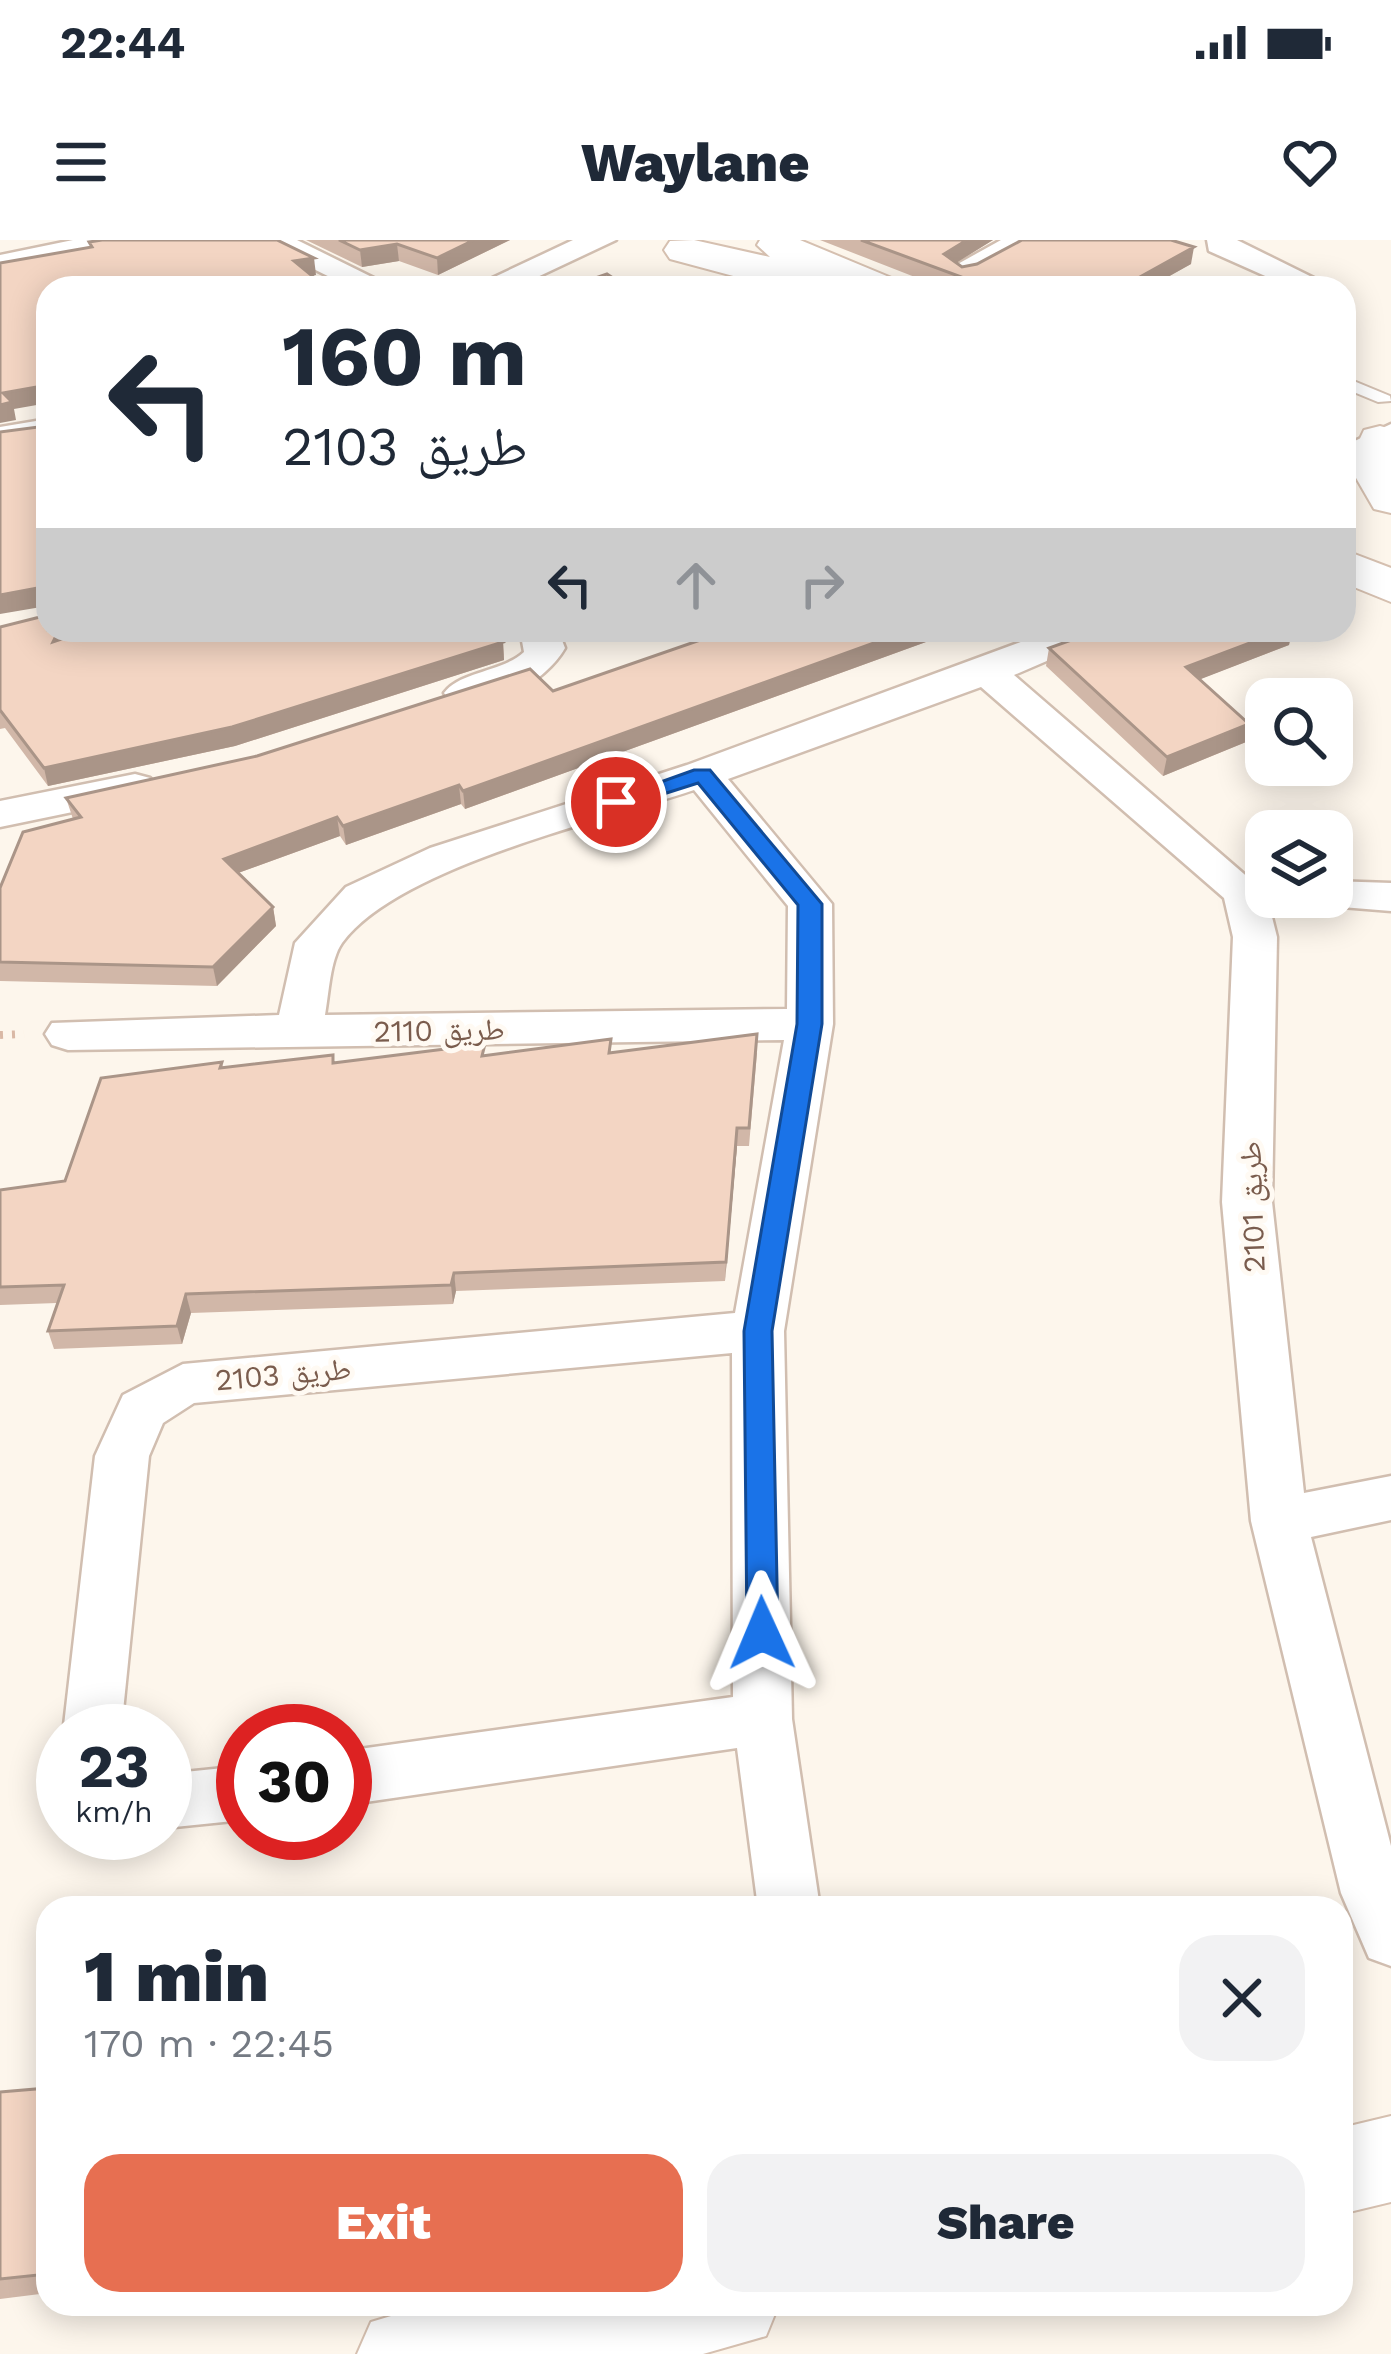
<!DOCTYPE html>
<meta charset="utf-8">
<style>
body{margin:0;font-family:"Work Sans","Noto Naskh Arabic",sans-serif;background:#f2f2f3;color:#1f2937;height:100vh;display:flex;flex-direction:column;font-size:45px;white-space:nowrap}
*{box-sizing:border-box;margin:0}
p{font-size:39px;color:#747a83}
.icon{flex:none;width:66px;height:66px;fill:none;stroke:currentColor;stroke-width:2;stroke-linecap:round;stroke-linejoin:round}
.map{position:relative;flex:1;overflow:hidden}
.side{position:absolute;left:36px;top:1656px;width:1317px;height:420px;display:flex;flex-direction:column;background:#fff;border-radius:36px;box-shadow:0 6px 30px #0003}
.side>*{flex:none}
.banner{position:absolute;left:36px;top:36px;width:1320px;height:366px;border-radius:36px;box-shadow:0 6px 30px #0003;background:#fff;color:#1f2937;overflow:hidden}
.controls{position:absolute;left:1245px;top:438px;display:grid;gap:24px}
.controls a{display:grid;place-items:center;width:108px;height:108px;border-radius:24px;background:#fff;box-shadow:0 6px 30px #0003;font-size:60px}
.speed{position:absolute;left:36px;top:1464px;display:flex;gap:24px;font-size:60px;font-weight:700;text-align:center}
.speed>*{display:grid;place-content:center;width:156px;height:156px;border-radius:50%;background:#fff;box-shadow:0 6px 30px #0003;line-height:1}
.speed small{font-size:30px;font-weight:400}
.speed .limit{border:18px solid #d22;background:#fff;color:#111}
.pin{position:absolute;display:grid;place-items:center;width:102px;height:102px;color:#fff;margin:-51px;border:6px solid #fff;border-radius:50%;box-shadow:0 3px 12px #0007}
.me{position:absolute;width:132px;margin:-66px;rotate:359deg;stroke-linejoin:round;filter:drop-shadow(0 0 9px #0008)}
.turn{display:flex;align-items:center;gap:42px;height:252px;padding:0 48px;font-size:54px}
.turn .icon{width:156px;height:156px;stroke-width:2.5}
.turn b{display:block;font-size:84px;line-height:102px}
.lanes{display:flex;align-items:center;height:114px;padding:0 48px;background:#0003;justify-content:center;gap:60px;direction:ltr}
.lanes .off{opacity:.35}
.round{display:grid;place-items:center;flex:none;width:126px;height:126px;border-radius:36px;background:#f2f2f3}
.summary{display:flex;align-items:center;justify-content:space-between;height:204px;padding:0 48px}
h1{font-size:72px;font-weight:800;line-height:90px}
.cta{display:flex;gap:24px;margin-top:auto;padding:24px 48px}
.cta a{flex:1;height:138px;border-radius:36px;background:#e76f51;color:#fff;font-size:48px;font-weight:800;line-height:138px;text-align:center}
.cta a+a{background:#f2f2f3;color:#1f2937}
.status{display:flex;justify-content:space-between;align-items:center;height:84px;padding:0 60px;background:#fff;direction:ltr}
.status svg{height:33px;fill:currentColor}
header{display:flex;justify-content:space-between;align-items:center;height:156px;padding:0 48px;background:#fff;font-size:54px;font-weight:800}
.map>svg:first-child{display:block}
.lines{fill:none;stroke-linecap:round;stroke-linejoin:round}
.lane-casing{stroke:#d1beb0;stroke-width:4}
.street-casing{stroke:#d1beb0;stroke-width:5}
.secondary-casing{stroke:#d6c0b0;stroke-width:4}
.path{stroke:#d9b8a5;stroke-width:8;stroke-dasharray:3 9;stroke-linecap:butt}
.lane{fill:#fff;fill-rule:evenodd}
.street{fill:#fff;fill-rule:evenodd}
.secondary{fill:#fff;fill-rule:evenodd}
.wall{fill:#d1b7a8}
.shaded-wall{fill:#aa9588}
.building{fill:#f3d5c3;stroke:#aa9588;stroke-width:3}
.route{fill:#1a73e8;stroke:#114b97;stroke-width:3}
.labels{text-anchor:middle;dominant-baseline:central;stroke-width:10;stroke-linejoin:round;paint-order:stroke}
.street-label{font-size:30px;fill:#7a5c4d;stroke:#fffaf3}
</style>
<div class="status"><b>22:44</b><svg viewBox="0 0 49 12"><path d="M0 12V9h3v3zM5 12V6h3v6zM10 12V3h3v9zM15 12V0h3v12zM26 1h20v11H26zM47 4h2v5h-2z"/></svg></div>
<header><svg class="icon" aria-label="menu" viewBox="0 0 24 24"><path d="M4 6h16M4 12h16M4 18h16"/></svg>Waylane<svg class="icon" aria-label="heart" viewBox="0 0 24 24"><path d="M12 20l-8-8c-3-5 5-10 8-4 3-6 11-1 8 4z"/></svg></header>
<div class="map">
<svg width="1391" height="2114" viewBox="0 0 1391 2114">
<rect width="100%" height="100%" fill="#fdf6ec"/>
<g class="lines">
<defs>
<path id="lane" d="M1344,137l46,19 1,5 -13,1 -34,-14z"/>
<g id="street">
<path d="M73,0h63l-16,9 -120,24v-18z"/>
<path d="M255,0h42l97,48h-42z"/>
<path d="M573,0h43l-102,48h-43z"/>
<path d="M1001,0h41l-68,37 -11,3 -16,-10z"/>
<path d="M1207,0h30l93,46 -38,2 -83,-37z"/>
<path d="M48,179v20l-48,8v-20z"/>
<path d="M1391,184v25l-47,23v-26z"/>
<path d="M520,390h38l7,18c-20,35 -74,64 -115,53l-6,-8c16,-22 59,-21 80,-41z"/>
<path d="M1053,390h52l-5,8 -86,37 252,218 11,44 -5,265 32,291 87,-17v44l-80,17 80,309v120l-22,-8 -28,-65 -90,-372 -29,-319 11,-265 -9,-39 -243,-211 -253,92 104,125 1,120 -49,307 8,388 28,189h-62l-21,-160 -392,57v-54l388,-54 -1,-344 -538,50 -31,20 -14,33 -28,275 -58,3 32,-278 28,-61 60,-31 552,-51 49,-273 -716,10 -16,-5 -7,-11 7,-11 227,-8 16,-72 51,-56 84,-39 257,-83zM694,550l94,116 -1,103 -462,6c4,-21 5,-55 17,-72 56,-76 259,-122 352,-153z"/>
<path d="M135,534l15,4 6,9 -6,9 -150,31v-26z"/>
<path d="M1332,641l59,2v28l-74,-6 -5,-8h20z"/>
<path d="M243,1526v54l-78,8v-54z"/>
</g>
<g id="secondary">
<path d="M694,0l76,17 -13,-12 3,-5h40l94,39 6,9h-56l-13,-5 4,5h-57l-108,-29 -6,-9 6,-9z"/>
<path d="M1380,186l11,3v84l-17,-4 -26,-45 16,-34z"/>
<path d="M1344,310l47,18v34l-47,-19z"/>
<path d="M1391,1876v86l-50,12v-86z"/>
<path d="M431,2064h348l-13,32 -63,18h-346l14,-32z"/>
</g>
</defs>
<use href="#lane" class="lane-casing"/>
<use href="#street" class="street-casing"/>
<use href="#secondary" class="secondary-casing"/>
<path class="path" d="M0,795l24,-1"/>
<use href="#lane" class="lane"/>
<use href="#street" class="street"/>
<use href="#secondary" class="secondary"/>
</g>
<g class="wall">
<path d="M306,0h204l-72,35 -39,-14 -37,6z"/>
<path d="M820,0h173l-37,23 6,4 229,-3 -43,24h-205z"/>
<path d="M0,387l71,3 -3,7 435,5 1,18 -269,86 -187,40 -43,-58 -5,1z"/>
<path d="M729,390h230l-494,179 -4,-5 -115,41 -6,-9 -102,37 35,34 3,19 -59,60 -217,-5v-93l73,-69 -7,-21 487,-107z"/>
<path d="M1099,390h193l-3,15 -89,34 46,63 -83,34 -117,-110 3,-18z"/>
<path d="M611,813h146l-8,93h-12l-12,135 -269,10 -3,13 -262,9 -9,31 -128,5 -6,-18 9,-28 -57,2v-115l65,-9 157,-119 1,6 263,-13z"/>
<path d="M48,1848v205l-48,6v-207z"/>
</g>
<g class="shaded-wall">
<path d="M474,0h36l-72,35 -1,-17z"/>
<path d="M967,0h26l-50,31 1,-17z"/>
<path d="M397,4l2,17 -37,6 -2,-17z"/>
<path d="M1194,7l-3,17 -43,24h-28z"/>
<path d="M314,18l2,17 -19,3 -3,-17z"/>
<path d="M48,145v18l-34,6 2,11 -16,3v-18l3,-12z"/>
<path d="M43,347l4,19 -47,8v-19z"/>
<path d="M59,390h12l-13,30 -5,-18z"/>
<path d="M910,390h49l-494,179 -2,-18z"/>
<path d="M1019,390h21l-22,8z"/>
<path d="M1284,390h8l-3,15 -106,41 3,-19z"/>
<path d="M503,402l1,18 -269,86 -187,40 -4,-18z"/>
<path d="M1249,484l-3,18 -83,34 4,-19z"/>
<path d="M459,545l2,19 -115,41 -3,-19z"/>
<path d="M337,577l3,19 -113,41 -3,-18z"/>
<path d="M273,667l3,19 -59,60 -4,-19z"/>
<path d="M737,888v18l-12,135 1,-19z"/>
<path d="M454,1033l2,18 -3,13 -2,-19z"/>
<path d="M186,1054l5,19 -9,31 -5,-18z"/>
</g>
<g class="building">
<path d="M102,0h175l37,18 -20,3 33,27h-279v97l-45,8 9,9 -12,3v-142l92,-16 -3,-5z"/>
<path d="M339,0h135l-37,18 -40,-14 -37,6z"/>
<path d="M861,0h106l-23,14 18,13 15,-3 45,-24h149l23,7 -74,41h-129z"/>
<path d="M607,34l21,14h-61z"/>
<path d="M38,187l10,10v170l-5,-20 -43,8v-163z"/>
<path d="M48,375v15h11l-6,12 35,-12h402l13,12 -271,85 -188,41 -44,-58v-83z"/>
<path d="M729,390h181l-447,161 -4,-6 -116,41 -6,-9 -113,42 49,48 -60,60 -213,-5v-74l23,-56 58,-15 -15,-19 191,-42 273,-87 23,22z"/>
<path d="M1099,390h185l-98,37 63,57 -82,33 -118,-109z"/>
<path d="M757,794l-8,94h-12l-11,134 -272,11 -3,12 -265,9 -9,32 -129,5 16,-46 -64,2v-97l65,-9 36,-103 121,-16 -2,6 113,-13v8l152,-19 -3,12 129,-17 -2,14z"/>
<path d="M48,1848v186l-48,5v-187z"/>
</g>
<path class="route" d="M694,530h16l112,134v120l-50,307 6,302 -16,13 -15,-13 -3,-302 53,-307 1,-119 -100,-122 -82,26 -11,-7z"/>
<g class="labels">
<g class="street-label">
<text transform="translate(439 790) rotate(-1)">طريق 2110</text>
<text transform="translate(1252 967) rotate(-92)">طريق 2101</text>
<text transform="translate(283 1134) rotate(-5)">طريق 2103</text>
</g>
</g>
</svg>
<div class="controls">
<a><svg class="icon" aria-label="search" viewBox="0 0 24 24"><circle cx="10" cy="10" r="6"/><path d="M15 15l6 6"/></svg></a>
<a><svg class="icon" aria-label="layers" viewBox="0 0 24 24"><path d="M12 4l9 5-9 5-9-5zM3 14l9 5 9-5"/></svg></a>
</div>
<div class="speed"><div>23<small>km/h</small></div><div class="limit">30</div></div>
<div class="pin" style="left:616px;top:562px;background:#d93025"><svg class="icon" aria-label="arrive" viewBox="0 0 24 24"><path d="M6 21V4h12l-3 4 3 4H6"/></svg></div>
<svg class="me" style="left:762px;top:1393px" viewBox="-20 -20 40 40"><path d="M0-17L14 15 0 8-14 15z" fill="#1a73e8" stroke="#fff" stroke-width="4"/></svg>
<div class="banner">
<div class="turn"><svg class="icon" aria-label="left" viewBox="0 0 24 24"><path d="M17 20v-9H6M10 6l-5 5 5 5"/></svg><div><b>160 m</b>طريق 2103</div></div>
<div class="lanes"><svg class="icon" aria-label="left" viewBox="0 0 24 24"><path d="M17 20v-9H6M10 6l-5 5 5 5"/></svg><svg class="icon off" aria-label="ahead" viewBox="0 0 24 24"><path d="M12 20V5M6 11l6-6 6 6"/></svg><svg class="icon off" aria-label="right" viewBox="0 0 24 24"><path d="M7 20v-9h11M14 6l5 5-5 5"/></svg></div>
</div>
<section class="side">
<div class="summary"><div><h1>1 min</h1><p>170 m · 22:45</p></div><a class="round"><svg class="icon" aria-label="close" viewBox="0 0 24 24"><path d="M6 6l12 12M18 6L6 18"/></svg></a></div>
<div class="cta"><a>Exit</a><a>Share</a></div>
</section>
</div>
